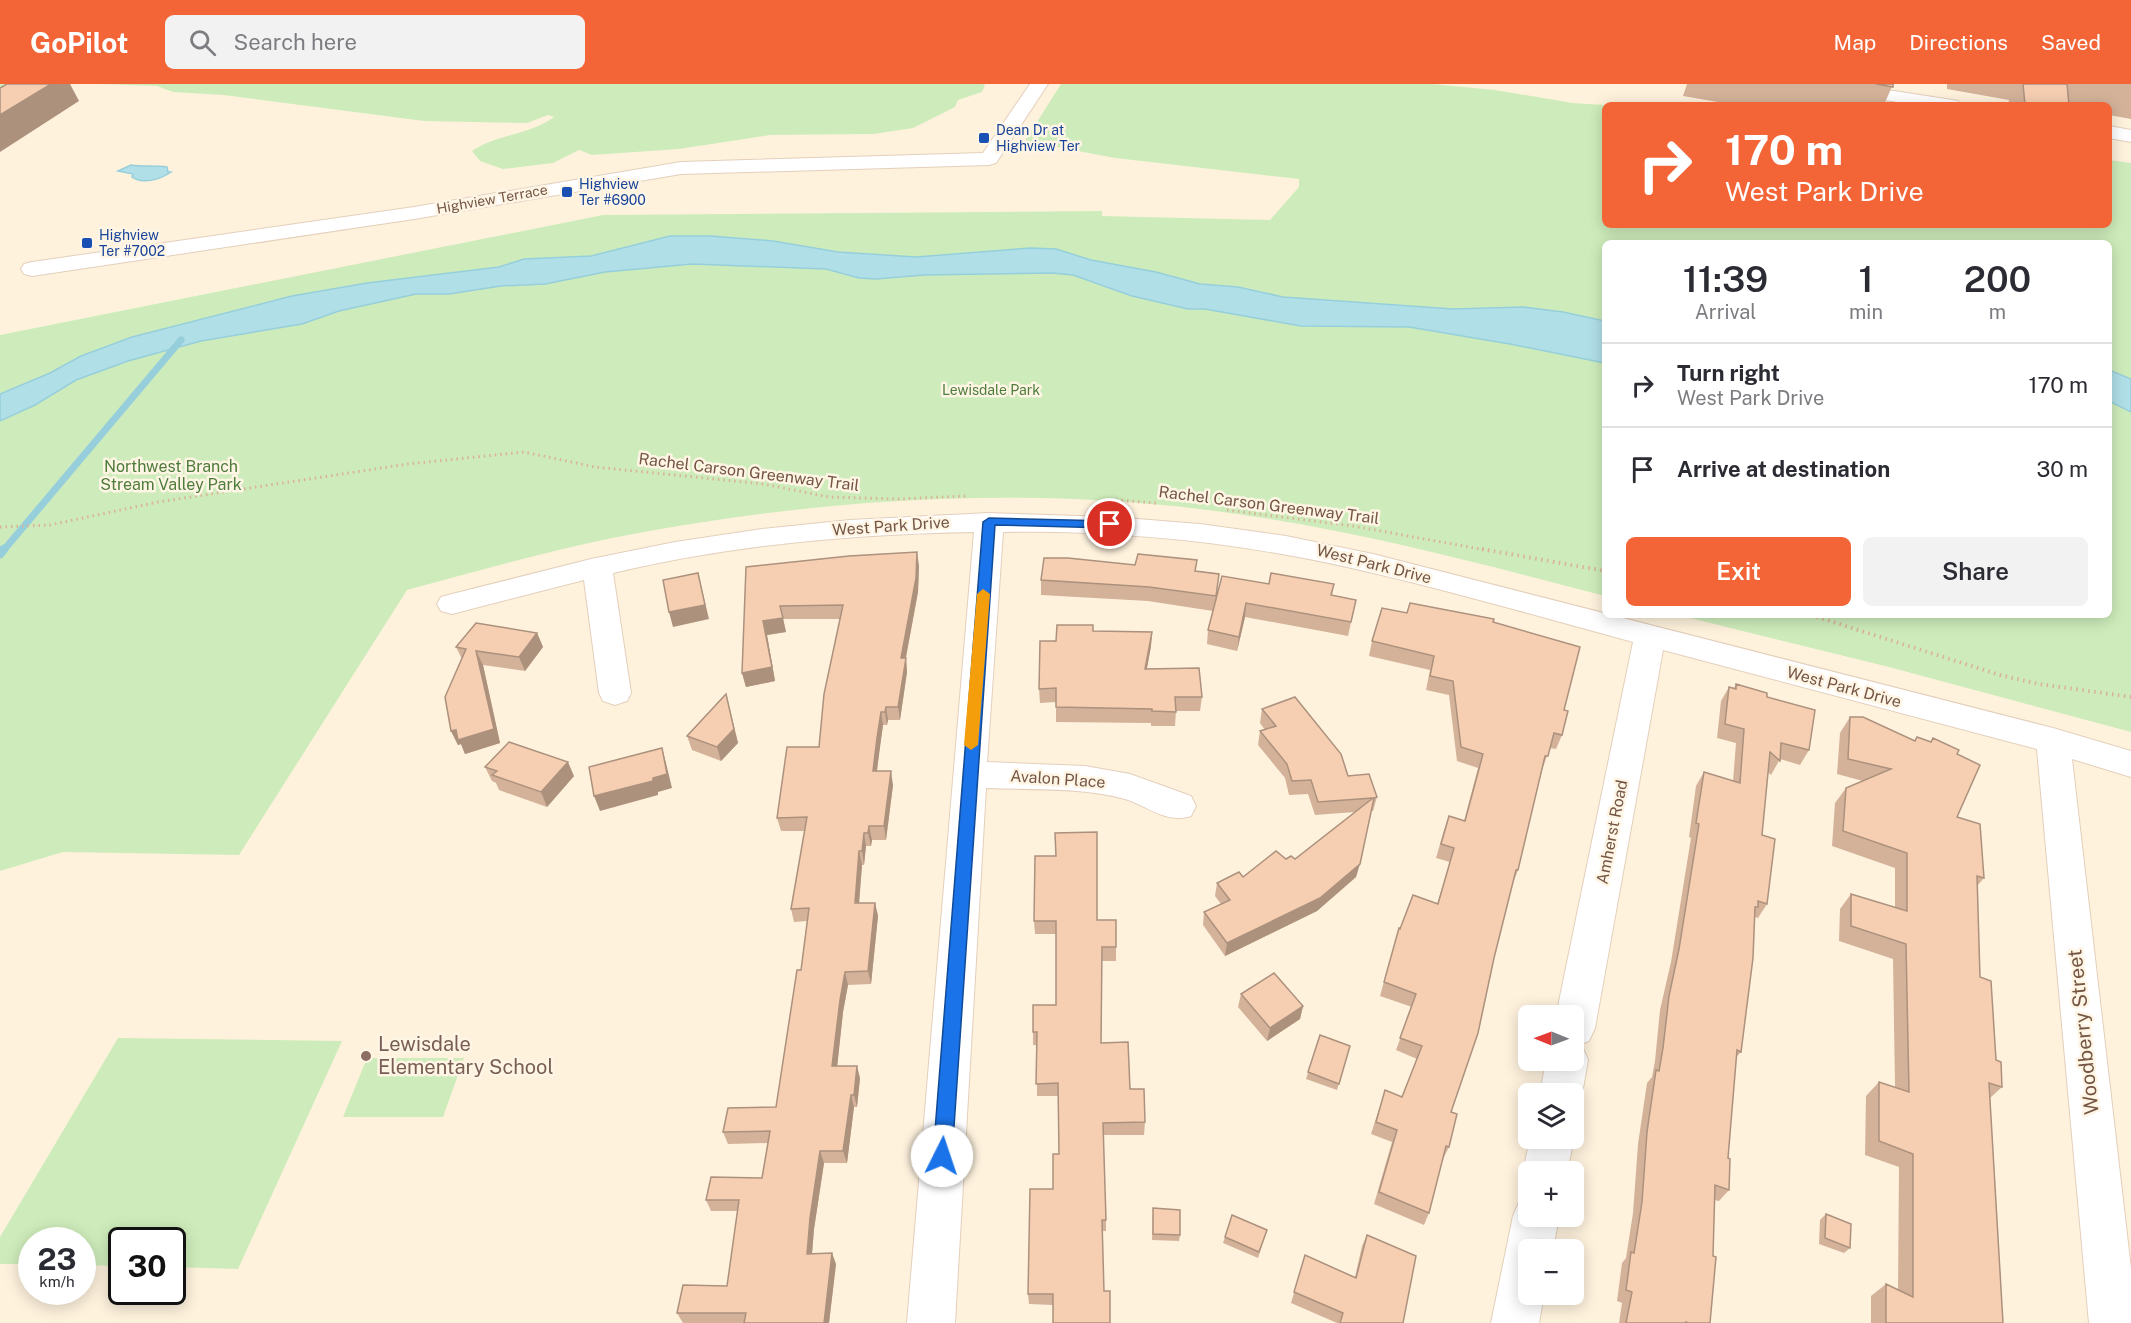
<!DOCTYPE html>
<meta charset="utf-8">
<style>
body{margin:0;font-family:"Public Sans",sans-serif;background:#f2f2f3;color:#2b2b33;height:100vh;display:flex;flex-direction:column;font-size:22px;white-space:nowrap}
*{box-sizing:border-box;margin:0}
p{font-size:20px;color:#7c7c81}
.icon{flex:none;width:33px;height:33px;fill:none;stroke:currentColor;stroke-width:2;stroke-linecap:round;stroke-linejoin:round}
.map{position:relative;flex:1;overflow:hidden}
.drawer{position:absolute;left:1602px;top:156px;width:510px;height:378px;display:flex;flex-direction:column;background:#fff;border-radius:9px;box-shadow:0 3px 15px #0003}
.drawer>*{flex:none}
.top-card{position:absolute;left:1602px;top:18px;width:510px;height:126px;border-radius:9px;box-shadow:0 3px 15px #0003;background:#f36537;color:#fff;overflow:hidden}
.needle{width:39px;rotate:271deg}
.tools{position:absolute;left:1518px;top:921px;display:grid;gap:12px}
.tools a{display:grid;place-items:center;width:66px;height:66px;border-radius:9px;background:#fff;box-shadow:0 3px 15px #0003;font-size:30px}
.speed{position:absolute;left:18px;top:1143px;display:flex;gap:12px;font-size:30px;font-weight:700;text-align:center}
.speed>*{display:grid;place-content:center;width:78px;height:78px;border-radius:50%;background:#fff;box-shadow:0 3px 15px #0003;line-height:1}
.speed small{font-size:15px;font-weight:400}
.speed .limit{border:3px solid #111;border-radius:9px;background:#fff;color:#111}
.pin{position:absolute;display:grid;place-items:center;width:51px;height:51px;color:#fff;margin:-26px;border:3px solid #fff;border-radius:50%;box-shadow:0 2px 6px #0007}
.me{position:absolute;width:66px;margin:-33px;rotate:4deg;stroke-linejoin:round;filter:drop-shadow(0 0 4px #0008)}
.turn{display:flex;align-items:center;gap:21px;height:126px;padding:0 24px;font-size:27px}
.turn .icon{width:78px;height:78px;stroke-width:2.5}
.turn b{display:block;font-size:42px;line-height:51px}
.eta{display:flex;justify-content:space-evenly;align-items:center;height:102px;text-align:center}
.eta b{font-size:36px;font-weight:600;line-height:42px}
.cta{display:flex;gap:12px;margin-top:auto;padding:12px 24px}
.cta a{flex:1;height:69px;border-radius:9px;background:#f36537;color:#fff;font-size:24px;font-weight:600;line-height:69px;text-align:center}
.cta a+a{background:#f2f2f3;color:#2b2b33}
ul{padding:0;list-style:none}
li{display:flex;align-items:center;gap:18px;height:84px;padding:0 24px;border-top:2px solid #e1e1e2}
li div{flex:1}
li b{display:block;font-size:22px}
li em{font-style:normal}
header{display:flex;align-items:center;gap:36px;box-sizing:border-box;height:84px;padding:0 30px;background:#f36537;color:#fff}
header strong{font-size:28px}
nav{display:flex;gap:33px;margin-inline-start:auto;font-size:21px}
.search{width:420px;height:54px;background:#f2f2f3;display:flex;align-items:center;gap:15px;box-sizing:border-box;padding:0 21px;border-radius:9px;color:#7c7c81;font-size:22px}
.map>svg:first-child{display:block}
.green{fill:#ceecbb}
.water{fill:#b1dfe8;stroke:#96cfdb;stroke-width:1.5}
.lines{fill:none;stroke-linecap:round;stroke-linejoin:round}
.stream-far1{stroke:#96cfdb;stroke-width:7}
.stream{stroke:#96cfdb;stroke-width:9}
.minor-casing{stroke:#e4cfbc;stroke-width:2}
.path-far1{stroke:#dab296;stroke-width:3;stroke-dasharray:1.5 4;stroke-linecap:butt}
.path{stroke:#dab296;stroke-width:4;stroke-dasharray:1.5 4.5;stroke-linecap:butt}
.minor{fill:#fff;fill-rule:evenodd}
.wall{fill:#d4b29a}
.shaded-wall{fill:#ac917d}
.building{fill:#f6cfb3;stroke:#ac917d;stroke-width:1.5}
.route{fill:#1a73e8;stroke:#114b97;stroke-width:1.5}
.slow{fill:#f59e0b}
.transit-dot{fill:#1a4fb4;stroke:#fff5e5;stroke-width:2}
.education-dot{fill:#8d6e63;stroke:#fff5e5;stroke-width:2}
.labels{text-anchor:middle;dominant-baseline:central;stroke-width:5;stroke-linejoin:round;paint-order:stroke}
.far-transit-label{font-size:14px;fill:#164399;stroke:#fff5e5;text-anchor:start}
.far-street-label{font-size:14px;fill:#755644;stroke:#fff5e5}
.far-park-label{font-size:14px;fill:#4d7c3b;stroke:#fff5e5}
.park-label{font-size:16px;fill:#4d7c3b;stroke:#fff5e5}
.street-label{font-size:16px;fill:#755644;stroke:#fff5e5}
.near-street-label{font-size:20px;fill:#755644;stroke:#fff5e5}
.near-education-label{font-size:20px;fill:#785e54;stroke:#fff5e5;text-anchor:start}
</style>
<header>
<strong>GoPilot</strong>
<div class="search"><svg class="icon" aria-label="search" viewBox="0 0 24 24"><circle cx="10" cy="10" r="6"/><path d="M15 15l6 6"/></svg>Search here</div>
<nav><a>Map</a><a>Directions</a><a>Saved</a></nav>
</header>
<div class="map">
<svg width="2131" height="1239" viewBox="0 0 2131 1239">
<rect width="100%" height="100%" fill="#fef2dd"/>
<g class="green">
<path d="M0,0h982l3,1 -3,7 -24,8 -3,7 -42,21 -39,6 -104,1 -91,14 -87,6 -13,-5 -26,13 -50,6 -23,-8 -8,-10c25,-17 58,-16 82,-34l-6,-2 -21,8 -103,-2 -200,-26 -51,-3 -16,-6 -57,-2h-27l-18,4 -55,21z"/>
<path d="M1061,0h372l62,6 78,13 32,2v120h504v-65l22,3v569l-242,-65 -211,-52h431v-372h-504v353c-134,-35 -268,-71 -406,-87 -184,-22 -373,-10 -555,23 -80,14 -158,37 -237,58l-168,265 -176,-3 -63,19v-536l603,-120 499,-4v5l168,4 29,-33v-8l-184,-21 -90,-17z"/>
<path d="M118,954l224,3 -104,228 -65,-2 -1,-27h-50l-1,26 -38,-1 -1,-25h-50l-1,24h-31v-27z"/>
<path d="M367,974h97l-21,59h-100z"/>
</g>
<g class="water">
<path d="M131,81c12,2 24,0 36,2l1,5h3c-10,7 -28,13 -39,5l1,-3 -15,-3z"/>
<path d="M670,152h41l62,5 65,11 78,5 114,-9 26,1 35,11 65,12 44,12 38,3 45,10 170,12 70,-2 40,5 42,9v42l-95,-19 -101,-17 -108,-1 -96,-17h-17l-56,-13 -59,-21 -21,-2 -128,2 -48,4 -17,-1 -33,-9 -134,-5 -87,8 -60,12 -44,2 -52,8h-33l-77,17 -37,13 -101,17 -73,20 -52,19 -41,25 -35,16v-27l50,-21 31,-17 51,-19 160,-41 75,-13 132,-16 25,-8 67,-3z"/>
<path d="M2109,286l22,9v33l-22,-11z"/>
</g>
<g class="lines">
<path class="stream-far1" d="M3,467l178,-211"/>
<path class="stream" d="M0,470l4,-5"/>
<defs>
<g id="minor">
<path d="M1030,0h18l-52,79 -7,2 -308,9 -267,45 -382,57 -8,-2 -3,-5 3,-5 8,-2 382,-55 267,-45 302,-9z"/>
<path d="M1805,0h44l103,16 6,1 3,4h-44l-103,-16 -6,-1z"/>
<path d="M2109,42l22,4v12l-22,-4z"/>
<path d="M989,429l123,4 88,7 86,12 87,18 680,174 78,23v26l-59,-18 59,510v54h-42l-52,-574 -374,-99 -68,378 -6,13 -11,4 4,1 6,14 -6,34 -8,15v-15h-34l6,-34h28v-44h-18l77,-374c-86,-23 -173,-49 -260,-69 -120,-29 -247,-43 -370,-41l-16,230 98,4 45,8 61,22 5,10 -5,10c-25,8 -43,-10 -66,-17 -44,-12 -94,-9 -139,-11l-31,535h-48l67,-791c-120,2 -244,13 -361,41l18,120 -4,8 -12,4 -12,-4 -4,-8 -15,-113 -132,34 -11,-3 -4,-7 4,-7 11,-3 139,-35 84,-17 87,-13 88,-9z"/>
<path d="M1574,1053v1l-7,34h-39v14l-5,-14 7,-34z"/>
<path d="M1528,1112v20h31l-6,34h-25v44h16l-5,29h-48l22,-107 7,-16z"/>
</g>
</defs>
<use href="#minor" class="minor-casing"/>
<g class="path-far1">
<path d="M1116,416l40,3"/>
<path d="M1227,426l126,16 138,25"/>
<path d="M0,443l50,-2 108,-23 250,-38 116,-12 71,15 169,17 65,13 69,2 70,-3"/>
</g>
<g class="path">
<path d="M1482,465l123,22"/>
<path d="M1811,531l189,60 39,9 92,13"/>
</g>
<use href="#minor" class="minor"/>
</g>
<g class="wall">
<path d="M1687,0h206l-9,21h-106l-12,-2 -1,2h-30l-52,-9z"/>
<path d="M1947,0h184v35l-22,-4v-10h-101l1,-5 -62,-11z"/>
<path d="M919,482l-1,26 -12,66 1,14 -7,48h-12l-1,5h-4l-4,27 -2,19 16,14 -7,55h-14l-1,6h-5l-2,19h-2l-3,38h16l3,13 -7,68 -23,1 -5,27 -6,54 23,12 -3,29h-3l-7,56h-23l-10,66 -2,25 24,10 -7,59h-146l-6,-10 50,-27 11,-75h-27l-5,-11 56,-22 6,-35 -40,1 -5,-12 53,-25 25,-137 6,-49 -13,1 -3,-13 14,-78h-24l-4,-13 42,-71 21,-128h-57l3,13 -19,3 8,46 -29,6 -4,-14 4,-106z"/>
<path d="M1196,487l23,3 -3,27 53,-17h65l-2,11 24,5 -8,36 -103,-19 -8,34 -30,-7 1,-14 5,-19 -65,-10 -107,-6v-15z"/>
<path d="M1407,529l86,9 71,88 -2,25 -6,14 -6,-1 -8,22 -24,100 -5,13 -62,229 -2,35 -6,12 -14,54 -5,12 -50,-21 18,-62 -21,-8 14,-44 17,7 15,-38 -21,-9 16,-43 -32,-11 19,-68 1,1 37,-25 13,-42 -14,-4 8,-28 5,-14 15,5 14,-53 -21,-7 -8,-66 -23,-5 4,-20 -61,-14 3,-15z"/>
<path d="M1093,547l59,1 -1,14 -4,23 55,28 -2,14h-24l-1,15h-24v-3l-95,-1v-20l-16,1 -1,-14 17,-48z"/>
<path d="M537,549l6,14 -18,24 -42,-6 17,78 -35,11 -4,-10 -3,1 -7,-14 11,-72 -6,-12z"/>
<path d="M1736,600l31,13 42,53 -9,15 -20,-6 -9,16 -3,-3 -6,63 5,69 -9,14 -3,-1 -14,135 -5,5 -8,101 1,32 -10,11 -5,-1 -4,123h-91l3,-20 -5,-2 5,-38 4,-5 7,-45 5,-69 9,-61 5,-6 3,-16 5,-51 11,-48 20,-124 -2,-1 7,-51 8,-14 29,9 3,-38 -19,-5 4,-37 8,-14 5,1z"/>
<path d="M726,610l12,49 -17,18 -29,-11 -5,-14z"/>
<path d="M1262,625l115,88 -4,14h-2l-15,66 -39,34 -92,45 -22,-31 1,-13 17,-8 -6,-8 2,-13 26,-6 43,-18h9l60,-47 -40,3 -7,-21 -19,1 -4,-17 -27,-33 2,-14 5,-1 -5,-7z"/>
<path d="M1850,633l64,24 3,-4 13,5 3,-4 24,16v63l27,61 -7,8 3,91 16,83 6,27 -12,11 13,225h-132v-27l15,-12 12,6 1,-123 -34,-12 1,-59 13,-14 16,5 -2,-128 -54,-18 1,-32 11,-15 44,14v-40l-63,-22 3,-43 11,-15 17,-7 -26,-7 3,-41z"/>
<path d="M485,683l89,9 -27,31 -48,-17 -3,-7 -4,-2z"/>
<path d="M1097,836l19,27v14h-14l-1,82 29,46 15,33 -1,13h-41l3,85v11h-4l-49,74 -24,-1 -1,-10 25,-105 6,-35 -1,-58h-21v-51h-4v-13l23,-27v-71h-21l-1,-13z"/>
<path d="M1241,910l62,12 -3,13 -33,22 -29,-34z"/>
<path d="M1320,951l30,11 -13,44 -31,-11z"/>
<path d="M1153,1124l27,27 -1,6 -27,-1z"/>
<path d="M1826,1130l24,34 -6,5 -25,-9 1,-24z"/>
<path d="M1267,1146l-9,28 -35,-15 2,-6z"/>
<path d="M1367,1151l36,88h-66l-46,-20 14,-48 50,22 7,-31z"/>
</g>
<g class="shaded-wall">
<path d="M51,0h19l9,17 -79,51v-37z"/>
<path d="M917,468l2,14 -1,26 -15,80 -2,-14z"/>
<path d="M698,489l11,46 -36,8 -4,-15z"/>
<path d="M1246,519l-1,14 -8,34 2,-14z"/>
<path d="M783,534l3,14 -19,3 8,46 -29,6 -4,-14 21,-52z"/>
<path d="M1152,548l-1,14 -7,37 1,-14z"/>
<path d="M537,549l6,14 -18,24 -6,-14z"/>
<path d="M476,567l7,14 17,78 -35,11 -4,-10 -3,1 -7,-14 5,-1z"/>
<path d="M906,574l1,14 -7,48 -2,-13z"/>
<path d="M726,610l12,49 -17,18 -4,-14z"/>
<path d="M886,623l2,13 -1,5 -2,-13z"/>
<path d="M881,628l2,13 -8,60 -2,-14z"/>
<path d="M662,664l4,15 6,25 -14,4v3l-58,16 -6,-15z"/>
<path d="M568,678l6,14 -27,31 -6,-15z"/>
<path d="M891,687l2,14 -7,55 -2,-14z"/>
<path d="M869,742l3,14 -1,6 -3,-13z"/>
<path d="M864,749l2,13 -2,19 -2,-14z"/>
<path d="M859,767l3,14 -4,51 -3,-13z"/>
<path d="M1360,780l-4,13 -39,34 -92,45 2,-13z"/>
<path d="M875,819l3,13 -7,68 -3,-13z"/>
<path d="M845,888l3,13 -5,27 -7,66 -4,-12 8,-66z"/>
<path d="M1303,922l-3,13 -33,22 3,-13z"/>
<path d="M857,982l3,12 -3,29 -3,-12z"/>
<path d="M851,1011l3,12 -7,56 -4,-12z"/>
<path d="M820,1067l4,12 -10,66 -3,36 -4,-11 3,-36z"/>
<path d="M832,1169l4,11 -7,59h-5z"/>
</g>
<g class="building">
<path d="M7,0h44l-51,31v-27z"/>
<path d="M1876,0h17v3z"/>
<path d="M2023,0h44l2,21h-44z"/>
<path d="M917,468l-1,26 -15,80h5l-8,49h-12l-1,5h-4l-4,26 -4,33h18l-7,55h-15l-1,7h-4l-2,18h-3l-4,52h20l-7,68 -23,1 -5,28 -8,66h25l-3,29h-3l-8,56h-23l-10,67 -3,36 25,-1 -8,70h-80l2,-10h-69l6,-28 44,1 12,-86h-33l5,-23 51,1 8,-47 -47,1 5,-24 48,-1 21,-137h4l8,-62 -18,1 16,-92 -30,1 10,-71h32l5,-53 19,-89 -63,1 3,12 -20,3 9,46 -30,6 4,-106 103,-11z"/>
<path d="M1138,470l59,6 -2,11 24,3 -3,22 -67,-9 -108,-7 3,-22h24l67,7z"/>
<path d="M698,489l7,32 -36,7 -6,-32z"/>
<path d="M1271,489l63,11 -3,11 25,5 -5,22 -105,-19 -7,34 -31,-7 14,-54 47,8z"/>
<path d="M1410,519l84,16 -1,3 87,25 -16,63 4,1 -6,24 -8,-2 -6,23h-3l-27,114h-2l-22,88 -16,75 -27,79 6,2 -8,33 -3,-1 -17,67 -50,-21 18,-62 -21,-8 9,-32 17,7 20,-51 -22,-8 16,-44 -32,-12 15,-54 1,1 13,-34 25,9 16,-56 -13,-4 8,-28 16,5 18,-67 -22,-7 -8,-66 -23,-5 4,-20 -62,-15 10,-33 25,5z"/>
<path d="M476,539l61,10 -18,24 -43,-6 18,78 -36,11 -2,-10 -5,1 -6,-34 21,-48 -10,-2z"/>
<path d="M1057,541h36v6l59,1 -7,37 54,-1 3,29h-27l1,15 -24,-1v-2l-96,-2v-19l-17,1 1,-48h16z"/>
<path d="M1736,600l31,9v4l48,13 -6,40 -28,-7 -1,18 -10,-9 -8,83 13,4 -8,65 -9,-3v6h-3l-2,51 -12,94 -4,-2 -9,108 2,1 -1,31 -14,-5 -2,71 3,1 -6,66h-22l-2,-1v1h-60l6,-31 -6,-2 5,-38 3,1 8,-51 5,-70 9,-62 3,1 4,-23 6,-52 10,-47 20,-125 -3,-1 8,-51 36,11 4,-54 -19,-5 4,-37 7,2z"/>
<path d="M726,610l8,35 -17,18 -30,-11z"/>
<path d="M1295,613l46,57 7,22 21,-2 8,23 -3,1 -14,66 -40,34 -93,45 -23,-31 26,-12 -13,-17 22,-11 4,5 33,-26 10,8 5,-3 4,3 78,-61 -55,4 -7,-22 -19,1 -5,-17 -27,-33 16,-5 -14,-17z"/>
<path d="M1850,633h13l52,24 2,-4 14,5 2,-4 26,12 -2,4 23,11 -23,52 23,7 4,54 -7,-2 3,101 11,4 5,79 5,2 1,25 -13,-4 14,240h-117v-39l27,13v-143l-34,-13v-59l30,10 -3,-148 -55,-18v-32l56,17v-58l-64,-22 3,-43 45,-19 -43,-10z"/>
<path d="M509,658l59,20 -27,30 -49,-17 5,-4 -12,-4z"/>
<path d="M662,664l5,26 -14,4v3l-59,15 -5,-29z"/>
<path d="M1097,748v88h19v27h-14l-1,96 27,-1 2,47h14l1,33 -42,1 3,97h-4l2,71h6v32h-57v-29h-25l2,-105h23v-35h6l-1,-71 -22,1 1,-52h-4v-27h23v-84h-22l1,-65h21l-1,-23z"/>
<path d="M1274,889l29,33 -33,22 -29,-34z"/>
<path d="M1320,951l30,11 -11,38 -31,-12z"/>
<path d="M1153,1124l27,2v25l-27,-1z"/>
<path d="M1826,1130l25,10 -1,24 -25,-10z"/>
<path d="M1232,1131l35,15 -8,22 -34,-15z"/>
<path d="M1367,1151l49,21 -13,67h-63l3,-10 -49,-21 11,-37 51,23z"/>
</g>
<path class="route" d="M989,434l121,3 6,3 -6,4 -115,-3 -43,631 -3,6 -7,3 -6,-3 -3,-6 50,-634z"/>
<path class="slow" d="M983,505l7,5 -12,151 -7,5 -7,-5 13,-151z"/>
<g class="transit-dot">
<rect x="978" y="48" width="12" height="12" rx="3"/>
<rect x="561" y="102" width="12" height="12" rx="3"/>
<rect x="81" y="153" width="12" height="12" rx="3"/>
</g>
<circle class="education-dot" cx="366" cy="972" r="6"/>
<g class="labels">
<g class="far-transit-label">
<text x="996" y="46">Dean Dr at<tspan x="996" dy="16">Highview Ter</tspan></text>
<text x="579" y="100">Highview<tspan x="579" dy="16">Ter #6900</tspan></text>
<text x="99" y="151">Highview<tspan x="99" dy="16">Ter #7002</tspan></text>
</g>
<g class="far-street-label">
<text transform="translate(492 115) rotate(-10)">Highview Terrace</text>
</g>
<g class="far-park-label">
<text x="991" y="306">Lewisdale Park</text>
</g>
<g class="park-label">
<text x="171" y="382">Northwest Branch<tspan x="171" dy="18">Stream Valley Park</tspan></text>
</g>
<g class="street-label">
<text transform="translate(749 388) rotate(7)">Rachel Carson Greenway Trail</text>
<text transform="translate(1269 421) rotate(7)">Rachel Carson Greenway Trail</text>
<text transform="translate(891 442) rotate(-4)">West Park Drive</text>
<text transform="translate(1374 480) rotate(14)">West Park Drive</text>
<text transform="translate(1844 603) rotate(15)">West Park Drive</text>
<text transform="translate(1058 695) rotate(4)">Avalon Place</text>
<text transform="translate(1612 748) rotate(-79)">Amherst Road</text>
</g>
<g class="near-street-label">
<text transform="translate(2083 948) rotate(-96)">Woodberry Street</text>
</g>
<g class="near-education-label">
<text x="378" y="960">Lewisdale<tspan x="378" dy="23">Elementary School</tspan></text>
</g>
</g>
</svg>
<div class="tools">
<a><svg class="needle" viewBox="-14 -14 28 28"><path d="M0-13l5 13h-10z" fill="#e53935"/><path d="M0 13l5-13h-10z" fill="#7c7c81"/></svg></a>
<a><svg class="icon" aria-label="layers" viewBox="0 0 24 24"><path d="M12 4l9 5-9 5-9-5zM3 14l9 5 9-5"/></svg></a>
<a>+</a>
<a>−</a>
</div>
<div class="speed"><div>23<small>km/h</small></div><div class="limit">30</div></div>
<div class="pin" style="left:1110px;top:440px;background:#d93025"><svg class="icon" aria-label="arrive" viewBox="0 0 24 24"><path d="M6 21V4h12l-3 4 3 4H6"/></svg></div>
<svg class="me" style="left:942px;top:1072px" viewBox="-20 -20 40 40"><circle r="19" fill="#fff"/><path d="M0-13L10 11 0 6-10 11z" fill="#1a73e8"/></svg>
<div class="top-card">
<div class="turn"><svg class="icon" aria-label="right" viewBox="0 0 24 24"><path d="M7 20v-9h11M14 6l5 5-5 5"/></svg><div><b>170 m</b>West Park Drive</div></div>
</div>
<section class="drawer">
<div class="eta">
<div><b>11:39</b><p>Arrival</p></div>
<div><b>1</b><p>min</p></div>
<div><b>200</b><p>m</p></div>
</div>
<ul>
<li><svg class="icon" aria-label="right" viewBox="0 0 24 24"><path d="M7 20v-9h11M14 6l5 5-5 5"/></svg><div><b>Turn right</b><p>West Park Drive</p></div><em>170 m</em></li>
<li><svg class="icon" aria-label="arrive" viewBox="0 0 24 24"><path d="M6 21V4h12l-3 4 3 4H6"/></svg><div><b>Arrive at destination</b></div><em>30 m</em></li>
</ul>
<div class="cta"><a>Exit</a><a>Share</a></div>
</section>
</div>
